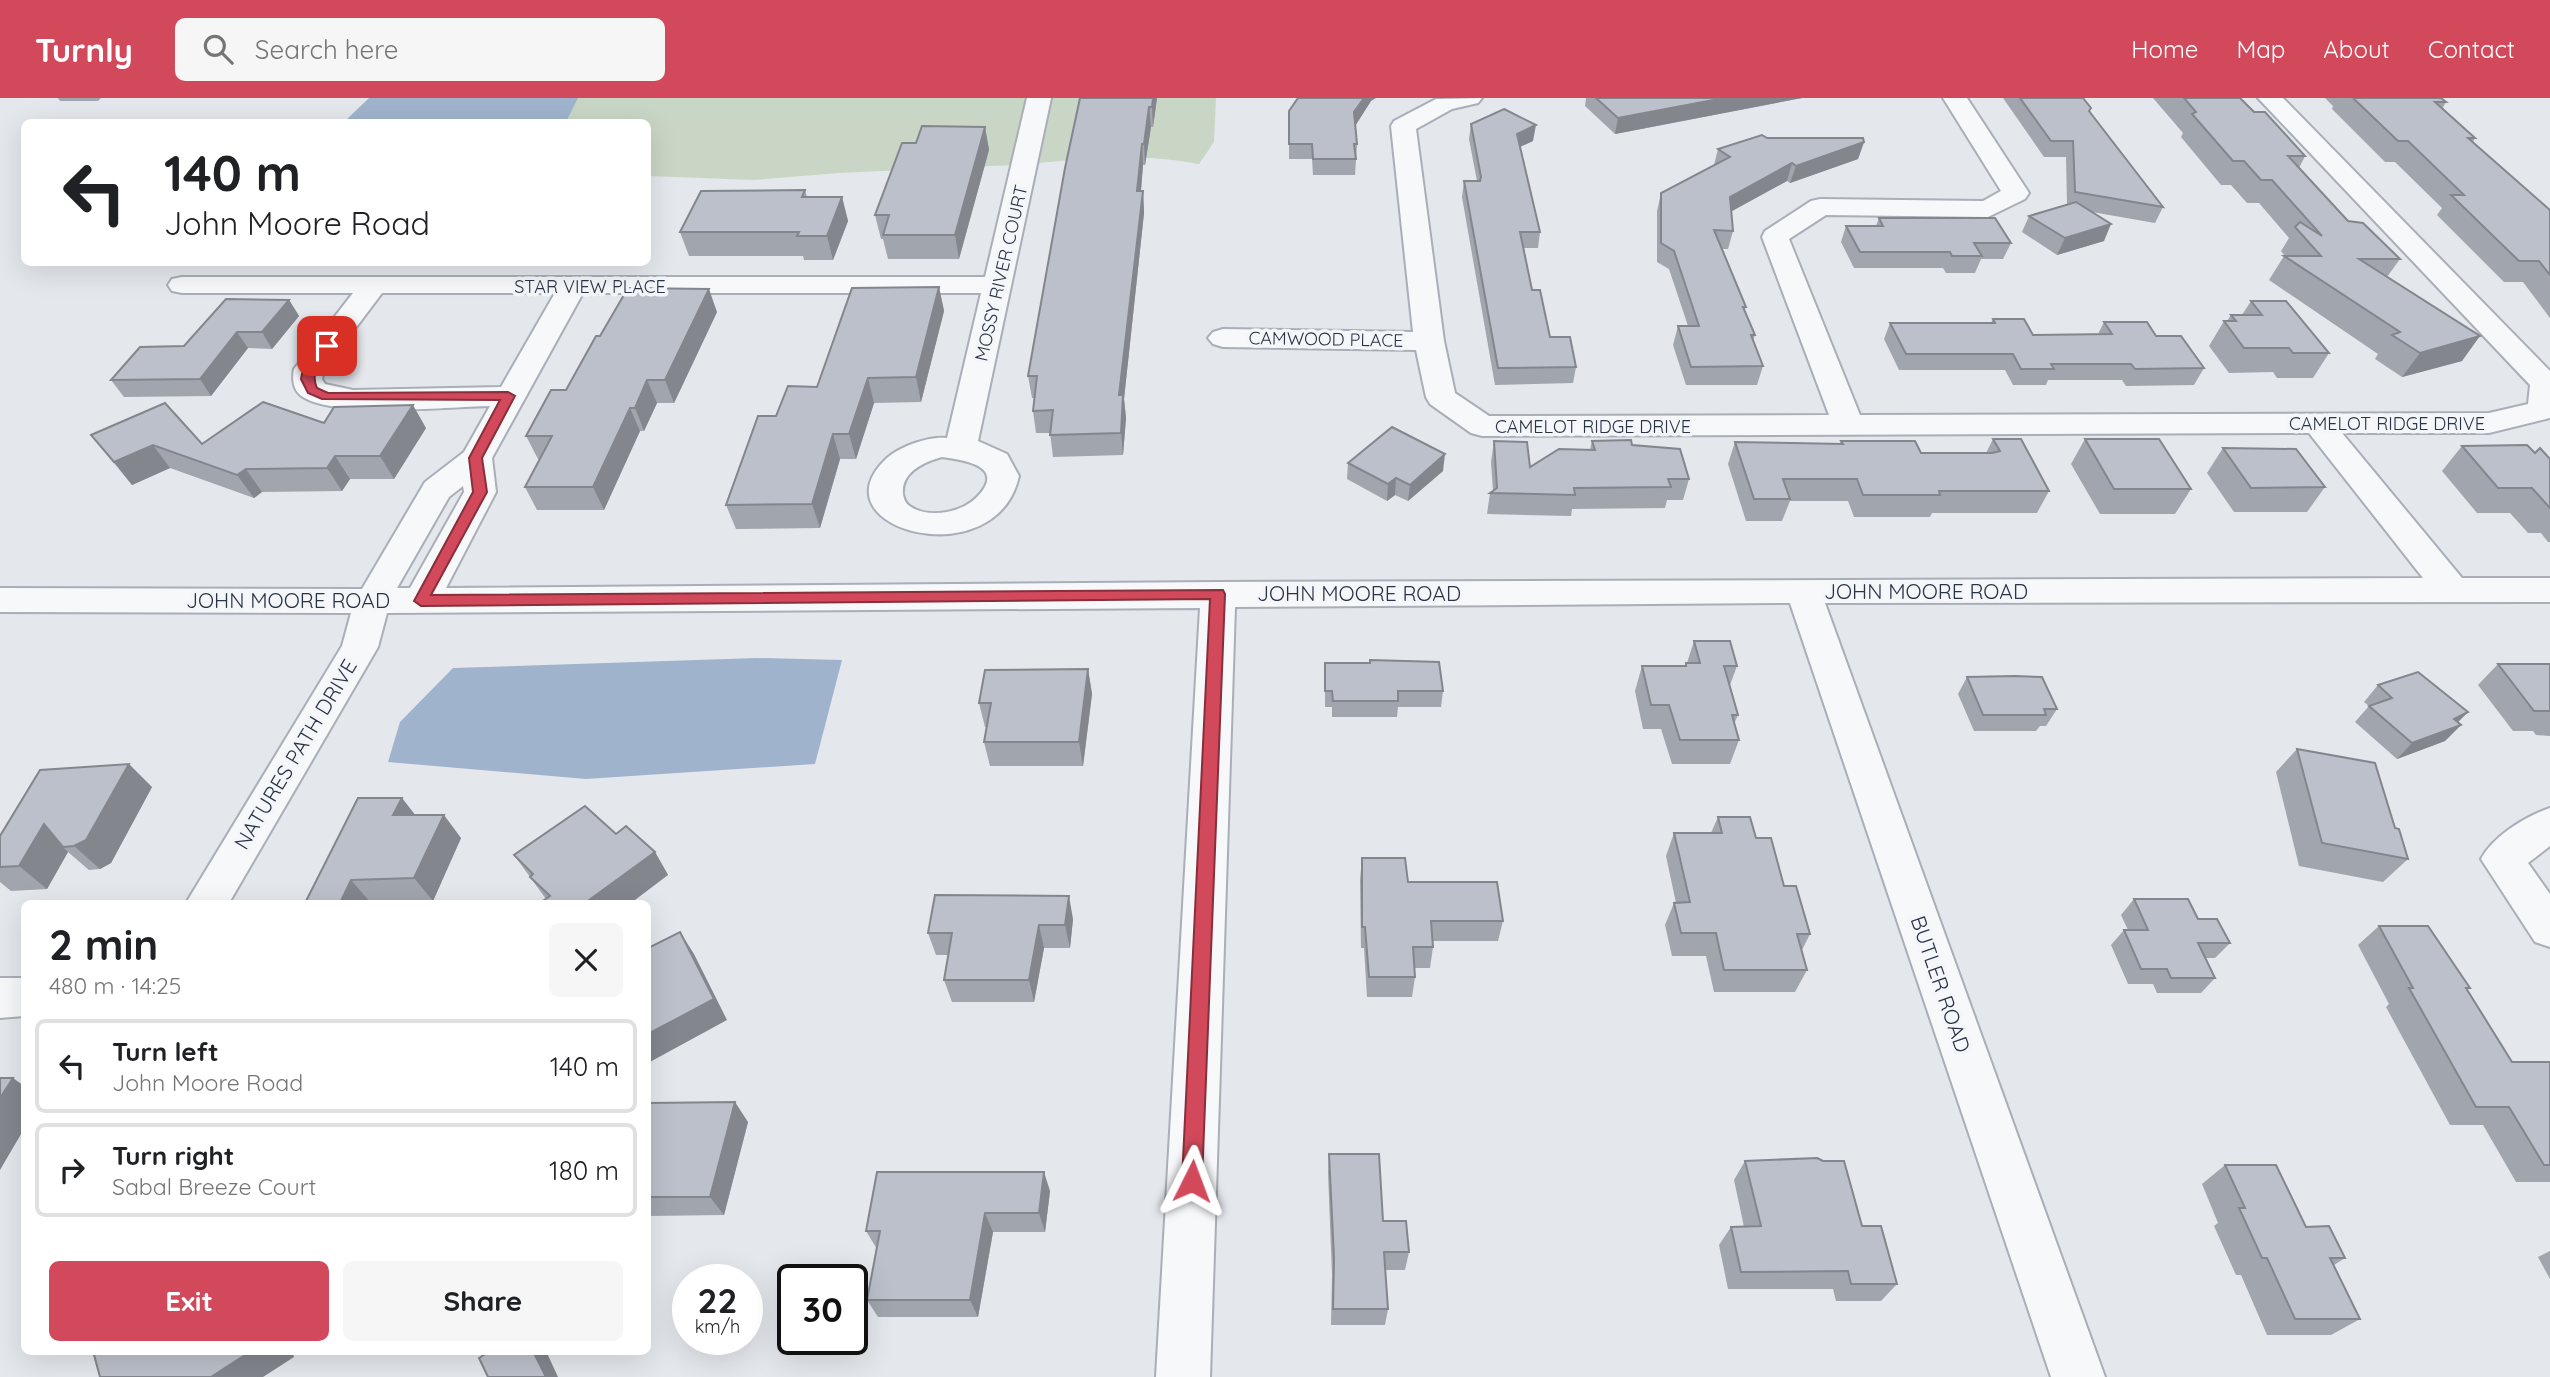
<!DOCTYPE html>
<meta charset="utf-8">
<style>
body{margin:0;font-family:Quicksand,sans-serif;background:#f6f6f6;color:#202124;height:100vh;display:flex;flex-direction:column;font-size:26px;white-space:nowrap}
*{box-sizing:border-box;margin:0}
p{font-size:23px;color:#757577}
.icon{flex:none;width:38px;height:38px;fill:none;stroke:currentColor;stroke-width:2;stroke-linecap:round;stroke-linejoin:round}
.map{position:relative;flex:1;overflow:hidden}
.side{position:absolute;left:21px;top:802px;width:630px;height:455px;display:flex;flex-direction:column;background:#fff;border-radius:10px;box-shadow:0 7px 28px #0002}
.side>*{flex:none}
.top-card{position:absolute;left:21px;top:21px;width:630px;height:147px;border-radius:10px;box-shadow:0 7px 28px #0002;background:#fff;color:#202124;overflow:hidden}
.speed{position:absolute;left:672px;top:1166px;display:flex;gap:14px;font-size:35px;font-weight:700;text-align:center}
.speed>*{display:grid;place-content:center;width:91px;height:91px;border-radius:50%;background:#fff;box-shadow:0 7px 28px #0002;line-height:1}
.speed small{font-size:18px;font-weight:400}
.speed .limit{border:4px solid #111;border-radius:10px;background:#fff;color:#111}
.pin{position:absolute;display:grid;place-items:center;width:60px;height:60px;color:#fff;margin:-30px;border-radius:14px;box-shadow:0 4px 10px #0006}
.me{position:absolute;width:77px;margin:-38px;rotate:3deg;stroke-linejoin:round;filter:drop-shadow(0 0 5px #0008)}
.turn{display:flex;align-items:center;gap:24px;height:147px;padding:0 28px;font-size:32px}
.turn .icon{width:91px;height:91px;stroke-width:2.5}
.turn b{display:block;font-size:49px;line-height:60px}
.round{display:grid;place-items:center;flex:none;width:74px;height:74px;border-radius:10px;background:#f6f6f6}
.headline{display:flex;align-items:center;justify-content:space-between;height:119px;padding:0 28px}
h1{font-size:42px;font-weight:700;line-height:52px}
.cta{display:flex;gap:14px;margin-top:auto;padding:14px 28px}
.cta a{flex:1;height:80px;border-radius:10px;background:#d1495b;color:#fff;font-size:28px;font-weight:700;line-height:80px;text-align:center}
.cta a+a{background:#f6f6f6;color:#202124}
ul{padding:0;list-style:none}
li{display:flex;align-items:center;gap:21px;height:94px;margin:0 14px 10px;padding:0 14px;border:4px solid #e0e0e0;border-radius:10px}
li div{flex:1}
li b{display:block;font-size:26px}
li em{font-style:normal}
header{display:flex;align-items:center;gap:42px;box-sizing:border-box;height:98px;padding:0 35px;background:#d1495b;color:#fff}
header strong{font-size:33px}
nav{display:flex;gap:38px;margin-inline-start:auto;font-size:24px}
.search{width:490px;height:63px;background:#f6f6f6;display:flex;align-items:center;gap:18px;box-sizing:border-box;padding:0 24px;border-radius:10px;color:#757577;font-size:26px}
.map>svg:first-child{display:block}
.green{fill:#c9d6c5}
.water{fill:#9fb4cc}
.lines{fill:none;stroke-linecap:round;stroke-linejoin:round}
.minor-casing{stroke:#a9aeb7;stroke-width:4}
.minor{fill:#f7f8fa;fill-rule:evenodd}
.wall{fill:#a1a5ae}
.shaded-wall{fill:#83868d}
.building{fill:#bbc0ca;stroke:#83868d;stroke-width:2}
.route{fill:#d1495b;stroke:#882f3b;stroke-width:2}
.labels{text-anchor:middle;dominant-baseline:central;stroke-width:7;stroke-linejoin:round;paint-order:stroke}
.far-street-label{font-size:18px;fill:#2b3445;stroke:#f4f6f9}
.street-label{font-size:21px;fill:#2b3445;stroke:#f4f6f9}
</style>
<header>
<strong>Turnly</strong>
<div class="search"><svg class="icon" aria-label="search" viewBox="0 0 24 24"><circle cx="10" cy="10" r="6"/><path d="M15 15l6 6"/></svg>Search here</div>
<nav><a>Home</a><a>Map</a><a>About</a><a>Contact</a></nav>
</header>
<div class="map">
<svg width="2550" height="1279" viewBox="0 0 2550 1279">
<rect width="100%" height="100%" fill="#e4e7ec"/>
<g class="green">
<path d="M504,0h524l-15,67 -174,8 -85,7 -106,-4v-54h-160z"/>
<path d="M1051,0h165l-2,44 -15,22c-55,-11 -106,-6 -161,-1z"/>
</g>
<g class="water">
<path d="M369,0h209l-12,24h-222z"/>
<path d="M757,560l85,2 -27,104 -229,15 -198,-17 12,-40 53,-54z"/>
</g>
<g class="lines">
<defs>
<g id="minor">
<path d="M1027,0h24l-73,343 29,13 12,22c-23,103 -208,52 -132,-18 14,-12 42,-22 60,-20l34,-145h-398l-91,165 4,34 -50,96 772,-6 1205,-4 -114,-145 -827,3 -11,-3 -41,-29 -4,-7 -10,-47 -193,-3 -10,-3 -5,-6 5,-6 10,-3 190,3 -22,-206 3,-5 42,-22 46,-1 -4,5 -26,6 -36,20 28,212 11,52 34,23 340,-1 -67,-178 3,-6 46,-30 9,-2 163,2 18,-10 -58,-93h24l62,95 -4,6 -37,18 -162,-2 -37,24 71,176 629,-2 39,-9 2,-19 -272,-287h25l267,273v47l-61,15h-147l120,145h88v24l-725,1 280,774h-54l-261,-774 -555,4 -25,770h-54l44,-769 -813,5 -9,34 -149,256h-43l156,-257 9,-33 -351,-1v-24l362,1 63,-107 39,-30 26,-46c-42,1 -154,12 -187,-9 -10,-6 -11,-18 -9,-28l59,-76h-171l-10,-2 -4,-6 4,-6 10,-2h803zM382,195h173l-54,94 -148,3 -28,-6 -3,-5 2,-9zM942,359c22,3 65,9 35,40 -14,15 -47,22 -66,10 -5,-3 -7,-7 -8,-13 -2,-22 21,-32 39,-37zM463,388l1,6 -54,96h-13l52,-91z"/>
<path d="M2550,710v38l-22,17 22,31v53l-15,-5 -54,-83c12,-23 45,-43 69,-51z"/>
<path d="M0,880h24v38l-24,2z"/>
</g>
</defs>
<use href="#minor" class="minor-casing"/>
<use href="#minor" class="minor"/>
</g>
<g class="wall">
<path d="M58,0h43l-3,3h-38z"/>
<path d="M1080,0h77l-4,29h-2l-6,38h-2l-2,26h2l1,22 -20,186 2,19 -3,37 -70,2 -3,-24h-14l-3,-22 1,-13h-2l-4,-22z"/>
<path d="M1586,0h216l-187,36 -30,-28z"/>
<path d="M2003,0h80l7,14 73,95 -8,16 -63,-11 12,29 -47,14 -35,-23 7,-16 38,-12 -1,-47h-22z"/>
<path d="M2153,0h87l65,58 -6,12 49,53 52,38 -13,18 75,84 -60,16 -27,-18 3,-5 -109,-74 15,-24h1l-4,-5 8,-13 -30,-35h-12l-16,-18h-10l-40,-48 2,-4z"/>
<path d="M2325,0h116l5,4 -4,7 33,29 -2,4 77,68v108l-27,-36h-19l-67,-67 5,-7 -47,-46h-10l-53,-53 1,-3z"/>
<path d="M1371,3l-16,24 2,19 -2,31h-42l-1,-16h-23v-48z"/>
<path d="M1471,26l62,17 -13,6 20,85 -2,16h-14l8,42 18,47 26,30 -3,16 -78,2 -33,-188 2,-16h13l-8,-42z"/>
<path d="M985,29l4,23 -30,109h-71l-5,-20h-2l-6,-24 41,-72z"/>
<path d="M1767,40l97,4 -6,17 -68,24 -3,-2 -56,30 2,20 -5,18h-6l24,58 -2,4 11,24 -2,6 10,25 -6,19h-71l-13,-40 5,-19h10l-19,-57 -12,-7v-51l4,-18 53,-28 4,-16z"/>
<path d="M805,92l2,7h35l6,24 -15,39h-29l-1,-4h-114l-9,-24z"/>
<path d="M1879,120l132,25 -8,16h-22l-6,14h-29l-3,-5h-89l-13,-26 5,-16h30z"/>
<path d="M939,189l5,24 -23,91 -47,1 -18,56h-16l-20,69 -84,1 -10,-24 50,-89 41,-29z"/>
<path d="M289,202l10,16 -27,33 -24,-1 -37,48 -87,1 -13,-17z"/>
<path d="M2251,203l78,52 -16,25h-36l-4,-6 -44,1 -20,-27 15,-25h3l4,-6h11z"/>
<path d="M717,214l-43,91h-17l-13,28h-4l-36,79h-67l-12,-23 15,-28h-2l-12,-23 40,-46 34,-54z"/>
<path d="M1993,221l40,16 65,-1 6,-12 52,14 48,32 -10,17 -68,1 -4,-6h-74l-2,5h-33l-8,-15h-106l-15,-31 6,-16h101z"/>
<path d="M324,325l102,5 -32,51h-44l-8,12 -80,1 -8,6 -84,-30 -38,17 -41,-50 111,9z"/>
<path d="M1993,341l56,52 -12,22h-105l-2,4h-76l-6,-16h-58l-8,20h-36l-18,-57 7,-22 105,2 1,-3 80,12h65z"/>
<path d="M2085,341l106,50 -16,25h-75l-29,-50z"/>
<path d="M1494,343l36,26 60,-17 2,-9 40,4 57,34 -6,21h-16l-2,8 -93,1 -1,7 -84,-2 3,-21 3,-2 -2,-29z"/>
<path d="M2462,348l73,7 15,6v83h-2l-7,-9h-13l-18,-20h-33l-35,-42z"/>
<path d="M2223,350l102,39 -18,25h-73l-27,-39z"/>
<path d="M1348,365l95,8 -35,30 -13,-6 -8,6 -40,-22z"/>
<path d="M1694,543l43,25 -7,19 8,30 -4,9 5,16 -9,24h-58l-11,-35h-18l-8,-38 7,-25h43l1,-3h1z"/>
<path d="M1325,565l118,28 -2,16h-43l-1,10h-65v-10h-7z"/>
<path d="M2498,566h52v72l-14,-1 -3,-4h-20l-35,-46z"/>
<path d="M1088,571l4,25 -9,72h-93l-6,-24 2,-15h-1l-6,-24z"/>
<path d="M1967,579l90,32 -11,17h-6l-4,5h-62l-16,-37z"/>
<path d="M2378,587l90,27 -10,10 3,3 -16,16 -48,18 -42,-37 14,-16 -5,-4z"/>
<path d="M2297,651l98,79 13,31 -25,23 -84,-16 -23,-94z"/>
<path d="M152,689l-41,76 -11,6 -11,1 -21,-18 -21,37 -36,2 -11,-9v-46z"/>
<path d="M416,717l45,23 -28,63 -57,2h-71z"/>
<path d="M1718,719l38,21 28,48 26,48 -8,16 5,20 -12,22h-81l-8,-36h-34l-7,-31 9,-22h2l-10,-47 8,-23h37z"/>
<path d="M616,736l39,18 13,23 -122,24 -32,-44z"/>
<path d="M1362,760l46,24 95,39 -5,20h-66l1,6 -3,21h-16l1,9 -3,20h-45l-3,-49h-3l-1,-68z"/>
<path d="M2134,801l64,20 32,24 -15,15h-9l9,20 -14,15h-44l-4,-9h-25l-17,-39 13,-15h4l-7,-15z"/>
<path d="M1073,821l-3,29h-26l-10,54h-82l-8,-22 4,-25h-12l-8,-22z"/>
<path d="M2379,828l91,62 -3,2 45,72h38v120h-34l-33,-57h-33l-64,-118 3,-3 -31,-59z"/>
<path d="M648,1005l100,19 -24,93 -76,1z"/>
<path d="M1329,1056l80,98 -4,18h-20l3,39 -3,16h-54l1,-50 -4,-102z"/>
<path d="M1745,1063l117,65 35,58 -16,17h-45l-3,-12h-105l-9,-44 12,-18h13l-10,-47z"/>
<path d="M2225,1067l120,93 -11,7 26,54 -29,16h-64l-26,-60h-5l-22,-49 4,-3 -16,-39z"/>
<path d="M1050,1093l-5,41h-52l-15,85h-100l-11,-17 10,-51 -11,-18z"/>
<path d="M2550,1153v28l-12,-22z"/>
</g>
<g class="shaded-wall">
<path d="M1153,0h4l-4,29 -1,-20z"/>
<path d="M1364,0h12l-5,3 -17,27v-16z"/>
<path d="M1724,0h78l-187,36 3,-16z"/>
<path d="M1149,9l2,20 -6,38 -1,-21z"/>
<path d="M1536,27l-3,16 -18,8 2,-15z"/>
<path d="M985,29l4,23 -30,109 -4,-24z"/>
<path d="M1864,44l-6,17 -68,24 6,-17z"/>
<path d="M1142,46l1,21 -4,48 -2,-22z"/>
<path d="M1792,65l-5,18 -62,34 5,-18z"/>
<path d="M1143,93l1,22 -20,186 2,19 -3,37 -2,-22 -2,-38z"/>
<path d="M842,99l6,24 -15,39 -6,-24z"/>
<path d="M2111,126l-7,17 -47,14 8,-17z"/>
<path d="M939,189l5,24 -23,91 -5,-25z"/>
<path d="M709,191l8,23 -43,91 -9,-23z"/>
<path d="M289,202l10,16 -27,33 -10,-17z"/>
<path d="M237,234l11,16 -37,48 -11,-17z"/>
<path d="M2480,238l-18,25 -60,16 18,-24z"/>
<path d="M868,280l6,25 -18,56 -7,-25z"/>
<path d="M647,282l10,23 -13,28 -9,-23z"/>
<path d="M413,307l13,23 -32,51 -14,-23z"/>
<path d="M630,310l10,23 -36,79 -11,-23z"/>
<path d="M833,336l7,25 -20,69 -8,-24z"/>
<path d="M153,347l17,23 -38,17 -18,-23z"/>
<path d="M1445,356l-2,17 -35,30 2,-16z"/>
<path d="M335,358l15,23 -8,12 -15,-23z"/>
<path d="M246,371l16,23 -8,6 -17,-23z"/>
<path d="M1396,380l-1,17 -8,6 1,-17z"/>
<path d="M1088,571l4,25 -9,72 -4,-24z"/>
<path d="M2468,614l-17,17 10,-4 -16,16 -48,18 15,-16 42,-24z"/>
<path d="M129,666l23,23 -41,76 -11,6 -26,-23z"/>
<path d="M402,700l18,23 -27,-6z"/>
<path d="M444,717l17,23 -28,63 -19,-23z"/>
<path d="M44,726l19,23 5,5 -21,37 -28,-23z"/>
<path d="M655,754l13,23 -37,28h-46z"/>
<path d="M351,782l20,23h-31z"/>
<path d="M1069,798l4,23 -3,29 -5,-23z"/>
<path d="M1039,827l5,23 -10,54 -5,-22z"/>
<path d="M680,834l14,22 33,66 -79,43v-29z"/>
<path d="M13,980l11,8v43l-24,41v-72z"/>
<path d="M735,1004l13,20 -24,93 -14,-18z"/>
<path d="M1044,1074l6,19 -5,41 -6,-19z"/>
<path d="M985,1115l8,19 -15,85 -8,-17z"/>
<path d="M251,1253h41l2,6 -31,20h-52z"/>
<path d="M533,1253h13l12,26h-12z"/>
</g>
<g class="building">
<path d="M1080,0h73l-1,9h-3l-5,37h-2l-5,47h6l-24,204h4l-2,38 -71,2 3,-25 -20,1 4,-35h-9l37,-208z"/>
<path d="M1298,0h66l-10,14 3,32h-3l2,15h-43l-1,-15h-23v-33z"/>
<path d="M1596,0h128l-106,20z"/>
<path d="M2020,0h63l8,10 -2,3 74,96 -88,-15 -2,-51h-22z"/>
<path d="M2184,0h56l14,14h11l40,44h-17l60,65 15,2 37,36h-41l121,77 -60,17 -28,-18 8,-3 -116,-76h37l-26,-29 5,-5 22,14 -50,-56h-11l-17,-19h-11l-41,-47 4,-2z"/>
<path d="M2353,0h88l5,4h-11l40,36h-7l82,72v65l-11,-14h-20l-68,-66h13l-56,-54h-10z"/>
<path d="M1504,11l32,16 -19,9 23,98h-20l12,58h8l10,47h20l6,30 -78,1 -34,-187h16l1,-4 -10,-53z"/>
<path d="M922,28l63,1 -30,108h-72l6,-20h-14l27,-72h14z"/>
<path d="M1762,37l5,3h96l1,4 -68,24 -4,-3 -62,34 3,34 -19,-1 32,77h-3l12,28h-4l12,31 -72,1 -13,-41h21l-25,-75 -13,-8v-50l69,-36 -12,-8z"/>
<path d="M805,92l-3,7h40l-15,39h-30l2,-4h-119l21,-41z"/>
<path d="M2076,104l35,22 -46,14 -36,-22z"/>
<path d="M1879,120h116l16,25h-37l8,13h-30l-2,-4h-90l-14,-26h37z"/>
<path d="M939,189l-23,90 -48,1 -19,56h-16l-21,70 -86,1 32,-89h18l12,-30 29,1 35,-99z"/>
<path d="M628,190l81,1 -44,91h-18l-12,28h-5l-37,79h-68l27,-51h-26l25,-46h15l30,-54h4z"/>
<path d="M226,201l63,1 -27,32h-25l-37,47 -89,1 29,-33 44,-1z"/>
<path d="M2251,203h35l43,52h-36l-4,-5h-45l-20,-27h12l-5,-6h31z"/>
<path d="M1993,221h31l9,16 79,-1 -8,-12h43l9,14h25l23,32 -69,1 -4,-5h-80l3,5h-33l-8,-15h-107l-16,-31h105z"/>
<path d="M263,304l61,21 10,-16 79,-2 -33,51h-45l-8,12 -81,1 -9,6 -84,-30 -39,17 -23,-27 74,-32 37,41z"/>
<path d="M1392,329l53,27 -35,31 -14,-7 -8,6 -40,-21z"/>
<path d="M1993,341h28l28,52h-110l1,4h-77l-6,-16h-74l7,20h-36l-19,-57 108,2 -2,-3h74l6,12h71l8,-2z"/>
<path d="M2085,341h74l32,50h-77z"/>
<path d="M1631,342l1,5 48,4 9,30h-21l3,8 -97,1 1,7 -85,-2 7,-5 -3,-47 33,1 3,25 29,-18 36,1 -3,-9z"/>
<path d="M2527,347l8,8 5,-5 10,11v49l-18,-20h-34l-36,-42z"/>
<path d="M2223,350l73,1 29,38 -74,1z"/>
<path d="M1694,543h36l7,25h-13l14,49h-6l7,25h-59l-11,-35h-18l-9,-39h44v-3h14z"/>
<path d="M1370,562l69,2 4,29h-45v10h-65l-1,-10h-7v-28h45z"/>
<path d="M2498,566h52v47h-16z"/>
<path d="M1088,571l-9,73h-95l7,-39h-12l6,-33z"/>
<path d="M2418,574l50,40 -14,7 7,6 -49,18 -43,-37 23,-8 -14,-13z"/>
<path d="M2015,578l27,1 15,32h-13l2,6h-63l-16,-38z"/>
<path d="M2297,651l78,14 20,65 4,1 9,30 -86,-16z"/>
<path d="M129,666l-43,76 -12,6 -11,1 -19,-23 -25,42 -19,1v-31l40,-66z"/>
<path d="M358,700h44l-9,17h51l-30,63 -63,2 -11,23h-35z"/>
<path d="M585,708l31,28 10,-8 29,26 -70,51h-45l10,-7 -20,-19 3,-3 -19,-19z"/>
<path d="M1718,719h32l6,21h15l13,48h12l14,48h-13l10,36h-83l-8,-37h-35l-7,-30 16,-1 -16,-69h48z"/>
<path d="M1362,760h43l3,24h89l6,39h-72l2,26h-20l2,30h-46l-4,-50h-3z"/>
<path d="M935,797l134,1 -4,29h-26l-10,55h-85l8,-47h-24z"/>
<path d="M2134,801h54l10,20h19l13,24h-32l17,35h-44l-4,-9h-26l-17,-39h24z"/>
<path d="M2379,828h49l42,62h-4l46,74h38v103h-6l-35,-58h-33l-67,-119h4z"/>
<path d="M680,834l34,67 -66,35v-86z"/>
<path d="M0,980h13l-13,20z"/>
<path d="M735,1004l-25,95h-62v-94z"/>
<path d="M1329,1056h50l4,67h23l3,31h-25l4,57h-55l1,-51z"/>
<path d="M1817,1060l6,3h21l18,65h19l16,58h-46l-3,-13 -107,1 -10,-45 30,-1 -16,-65z"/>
<path d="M2225,1067h51l30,62 23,-1 16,32h-15l30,61h-65l-28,-61h-5l-23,-50h6z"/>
<path d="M877,1074h167l-5,41h-54l-15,87h-103l13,-69h-14z"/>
<path d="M93,1253h158l-40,26h-111z"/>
<path d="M490,1253h43l13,26h-58l-9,-19z"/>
</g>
<path class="route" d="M327,244l6,4c-10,14 -24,24 -16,42l11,5 180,-1 7,4 -33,62 5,34 -56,103 792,-5 2,4 -23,587 -3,7 -7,3 -8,-3 -2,-7 28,-582 -789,7 -7,-5 59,-109 -4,-34 31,-58 -178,-1 -14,-6 -7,-14 2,-10 20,-25z"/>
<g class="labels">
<g class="far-street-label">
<text transform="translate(1001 175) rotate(-77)">MOSSY RIVER COURT</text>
<text x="590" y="188">STAR VIEW PLACE</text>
<text transform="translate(1326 241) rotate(1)">CAMWOOD PLACE</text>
<text x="2387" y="325">CAMELOT RIDGE DRIVE</text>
<text x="1593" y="328">CAMELOT RIDGE DRIVE</text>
</g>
<g class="street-label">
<text x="1926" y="493">JOHN MOORE ROAD</text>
<text x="1359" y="495">JOHN MOORE ROAD</text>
<text x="288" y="502">JOHN MOORE ROAD</text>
<text transform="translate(295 656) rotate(-59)">NATURES PATH DRIVE</text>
<text transform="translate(1941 886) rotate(71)">BUTLER ROAD</text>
</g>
</g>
</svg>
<div class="speed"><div>22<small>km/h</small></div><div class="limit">30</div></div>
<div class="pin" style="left:327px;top:248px;background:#d93025"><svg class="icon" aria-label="arrive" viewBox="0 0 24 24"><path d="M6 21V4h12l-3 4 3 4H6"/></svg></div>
<svg class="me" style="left:1192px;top:1083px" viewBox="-20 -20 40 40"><path d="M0-17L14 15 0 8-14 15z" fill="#d1495b" stroke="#fff" stroke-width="4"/></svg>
<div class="top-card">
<div class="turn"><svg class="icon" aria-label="left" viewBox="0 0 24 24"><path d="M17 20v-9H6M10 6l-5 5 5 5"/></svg><div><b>140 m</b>John Moore Road</div></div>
</div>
<section class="side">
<div class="headline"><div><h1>2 min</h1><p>480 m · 14:25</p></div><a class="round"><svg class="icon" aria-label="close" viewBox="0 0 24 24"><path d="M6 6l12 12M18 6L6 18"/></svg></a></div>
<ul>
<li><svg class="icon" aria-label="left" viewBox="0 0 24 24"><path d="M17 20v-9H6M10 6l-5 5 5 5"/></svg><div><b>Turn left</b><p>John Moore Road</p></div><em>140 m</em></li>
<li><svg class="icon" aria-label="right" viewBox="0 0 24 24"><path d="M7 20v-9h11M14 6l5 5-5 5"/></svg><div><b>Turn right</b><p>Sabal Breeze Court</p></div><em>180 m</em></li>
</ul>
<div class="cta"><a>Exit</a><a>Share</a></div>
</section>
</div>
